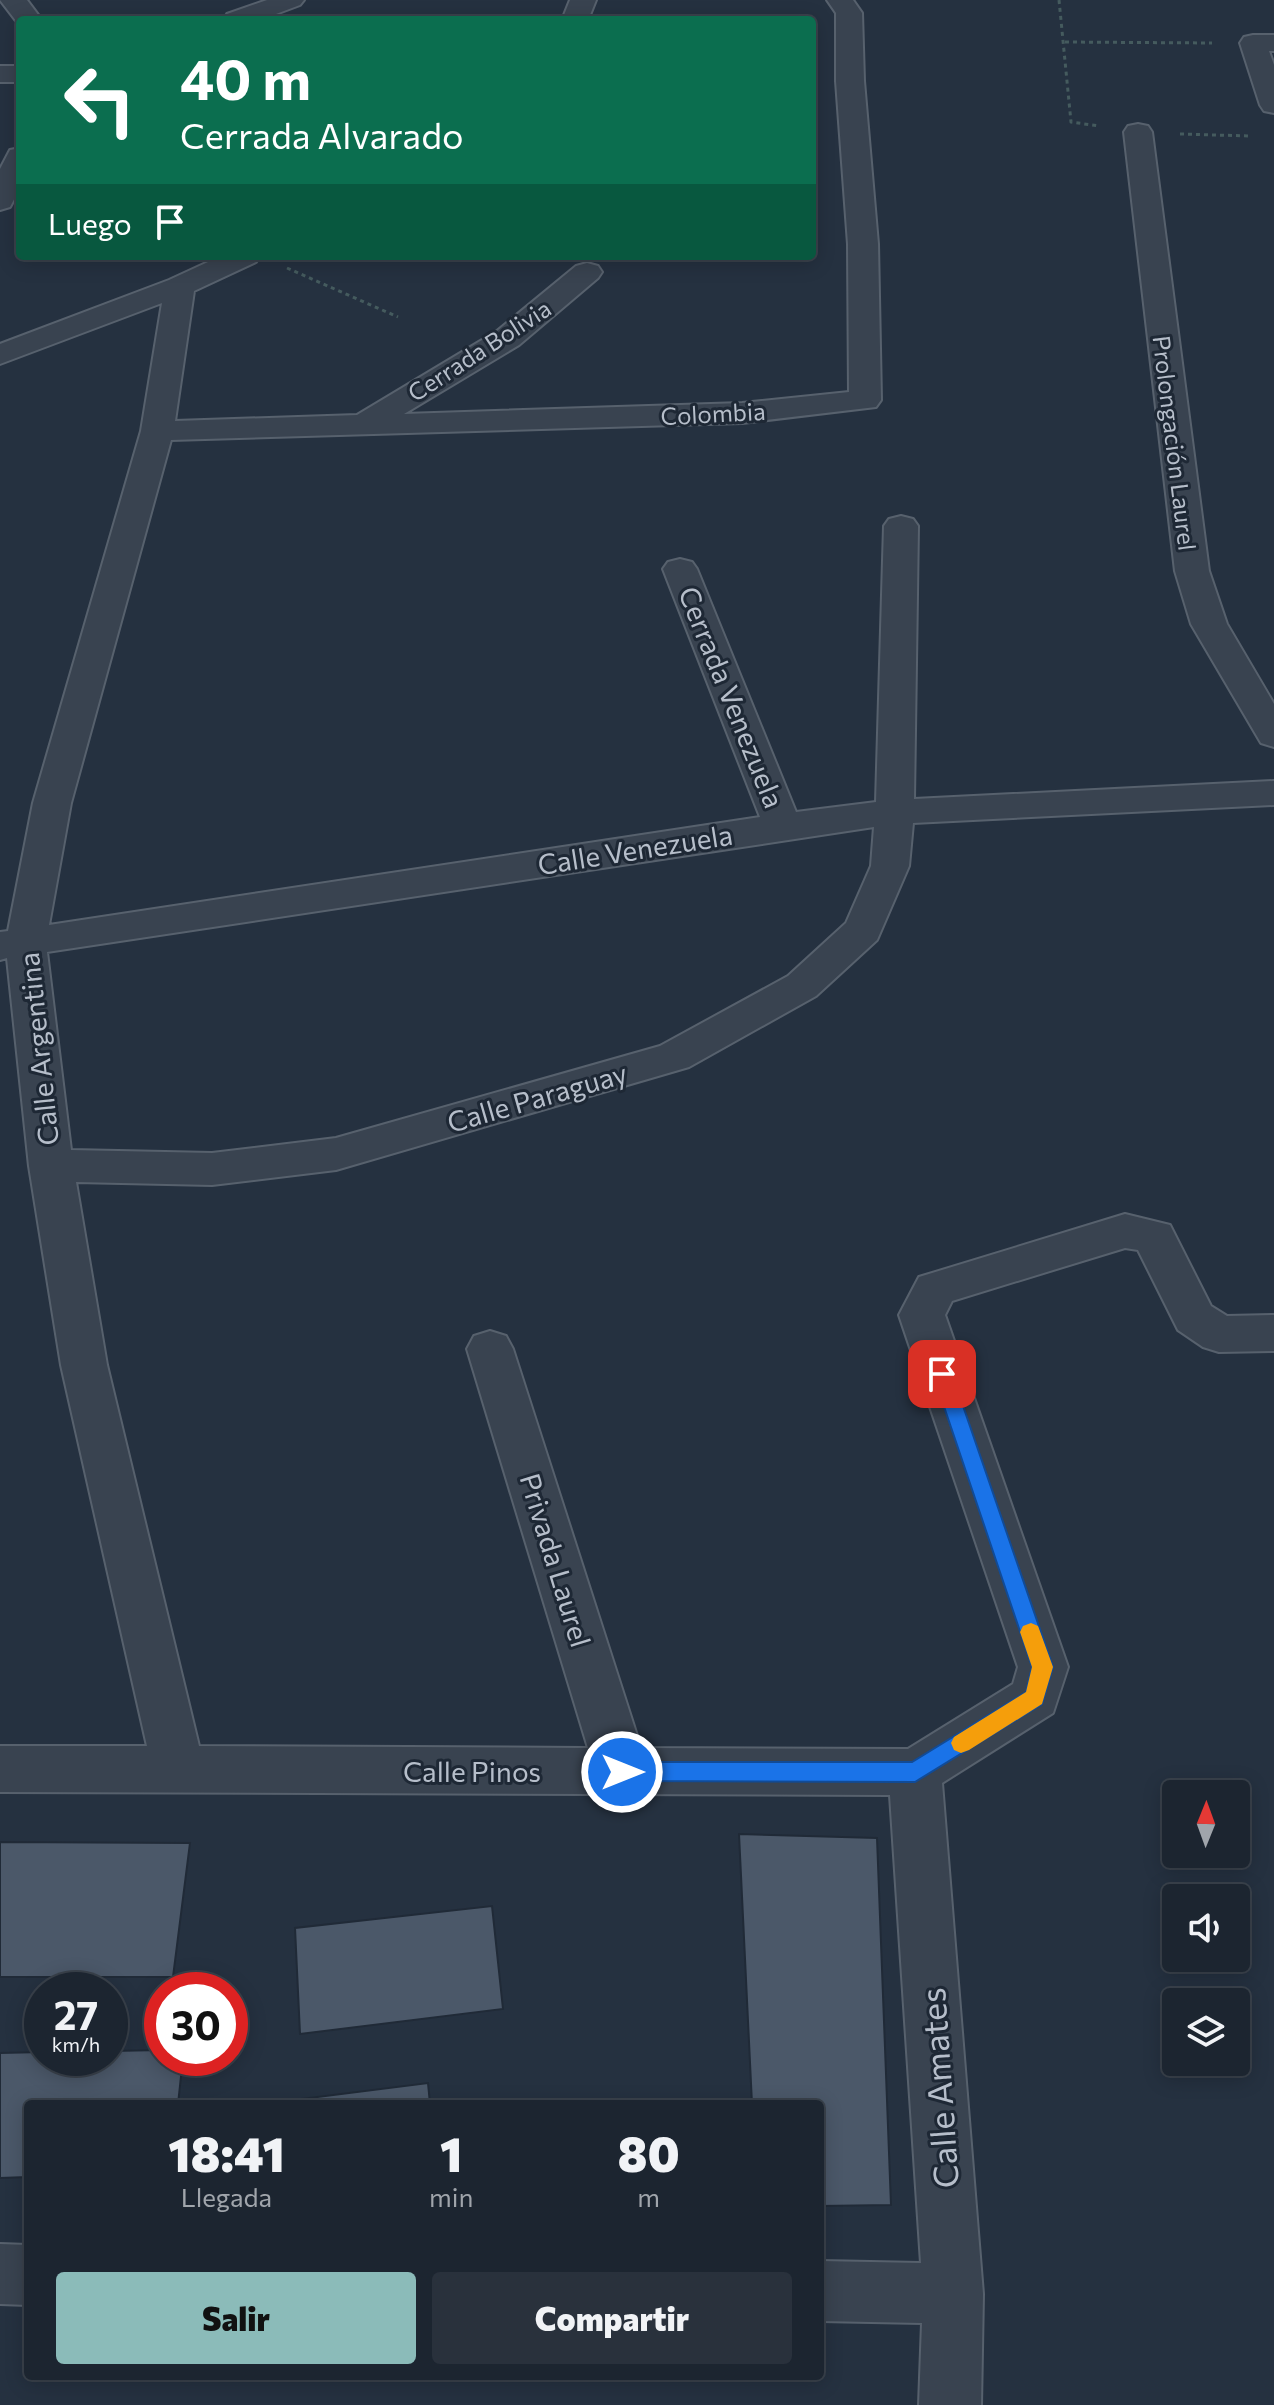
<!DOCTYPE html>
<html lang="es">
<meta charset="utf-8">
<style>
body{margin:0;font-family:Commissioner,sans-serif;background:#29313c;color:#f1f3f6;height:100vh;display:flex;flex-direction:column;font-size:30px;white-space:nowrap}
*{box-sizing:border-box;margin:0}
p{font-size:26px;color:#a0a5ab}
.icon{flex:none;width:44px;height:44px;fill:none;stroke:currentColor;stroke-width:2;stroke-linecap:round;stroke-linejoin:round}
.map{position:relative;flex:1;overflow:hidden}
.details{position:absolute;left:24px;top:2100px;width:800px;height:280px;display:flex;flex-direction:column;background:#1c2530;border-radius:8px;box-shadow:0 4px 20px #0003,0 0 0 2px #3a424c}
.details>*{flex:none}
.banner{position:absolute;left:16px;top:16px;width:800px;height:244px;border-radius:8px;box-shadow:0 4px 20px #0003,0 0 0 2px #3a424c;background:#0b6e4f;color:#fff;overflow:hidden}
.needle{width:52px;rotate:1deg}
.fabs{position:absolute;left:1162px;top:1780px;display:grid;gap:16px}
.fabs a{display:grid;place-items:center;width:88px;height:88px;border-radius:8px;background:#1c2530;box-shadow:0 4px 20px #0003,0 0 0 2px #3a424c;font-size:40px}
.speed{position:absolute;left:24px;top:1972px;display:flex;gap:16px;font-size:40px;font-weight:700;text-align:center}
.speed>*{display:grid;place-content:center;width:104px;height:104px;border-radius:50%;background:#1c2530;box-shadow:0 4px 20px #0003,0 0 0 2px #3a424c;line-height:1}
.speed small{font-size:20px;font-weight:400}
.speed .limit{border:12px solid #d22;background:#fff;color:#111}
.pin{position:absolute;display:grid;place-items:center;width:68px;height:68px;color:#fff;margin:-34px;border-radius:16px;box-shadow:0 4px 12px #0006}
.me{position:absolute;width:88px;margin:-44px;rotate:90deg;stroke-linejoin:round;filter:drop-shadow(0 0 6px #0008)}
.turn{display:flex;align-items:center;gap:28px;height:168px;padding:0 32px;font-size:36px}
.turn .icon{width:104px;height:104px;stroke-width:2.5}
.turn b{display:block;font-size:56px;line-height:68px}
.then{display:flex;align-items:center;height:76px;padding:0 32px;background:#0003;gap:16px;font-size:30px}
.eta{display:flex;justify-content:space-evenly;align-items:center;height:136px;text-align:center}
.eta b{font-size:48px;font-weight:800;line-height:56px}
.action{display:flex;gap:16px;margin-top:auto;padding:16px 32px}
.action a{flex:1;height:92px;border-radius:8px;background:#8bbbb9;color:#111;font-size:32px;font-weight:800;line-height:92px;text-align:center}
.action a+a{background:#29313c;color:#f1f3f6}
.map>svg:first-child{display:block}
.building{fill:#4b5869;stroke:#202a37;stroke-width:2}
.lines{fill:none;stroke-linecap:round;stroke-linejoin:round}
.minor-casing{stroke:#57616d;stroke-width:4}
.path{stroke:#455b5e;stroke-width:3;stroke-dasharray:4 4;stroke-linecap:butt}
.minor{fill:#394350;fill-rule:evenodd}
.route{fill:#1a73e8;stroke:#114b97;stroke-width:2}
.slow{fill:#f59e0b}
.labels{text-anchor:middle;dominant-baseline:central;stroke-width:6;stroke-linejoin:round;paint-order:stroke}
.far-street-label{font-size:24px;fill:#b6beca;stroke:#1e2835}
.street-label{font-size:28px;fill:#b6beca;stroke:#1e2835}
.near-street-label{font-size:34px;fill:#b6beca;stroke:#1e2835}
</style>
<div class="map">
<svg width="1274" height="2405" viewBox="0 0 1274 2405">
<rect width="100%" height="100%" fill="#253140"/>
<g class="building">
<path d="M739,1834l138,4 14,367 -71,1v-102h-68z"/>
<path d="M0,1842l190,1 -17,134h-173z"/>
<path d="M492,1906l11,103 -203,25 -5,-106z"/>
<path d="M162,2050v8h21l-5,46h-150v73l-28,1v-125l42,-1v6h68v-7z"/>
<path d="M428,2083l2,21h-168z"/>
</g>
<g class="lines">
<defs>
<g id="minor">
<path d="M0,0h27l15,20h-22v6z"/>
<path d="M267,0h37l-4,5 -40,15h-37l4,-6z"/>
<path d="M570,0h26l-8,20h-26z"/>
<path d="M827,0h26l9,13 2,68 14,163 3,156 -5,7 -134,16 -571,17 -100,363 -22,122 711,-108 -97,-248 5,-7 12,-3 12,3 5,7 99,243 80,-10 8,-276 5,-7 12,-3 12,3 5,7 -4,273 360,-18v24l-361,18 -4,43 -32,74 -61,56 -127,71 -353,103 -124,15 -136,-3 31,183 92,381 389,2 -121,-399 7,-13 16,-5 16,5 7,13 128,399 267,1 105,-65 5,-17 -119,-352 20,-38 206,-63 45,11 41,81 16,10 47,-1v36l-55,1 -16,-5 -25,-17 -40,-80 -13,-2 -173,53 -7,14 123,352 -15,46 -111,70 41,511 -2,111h-62l3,-82 -102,-2v-60l101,2 -31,-468 -890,-3v-46h147l-86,-381 -32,-199 -22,-208 -7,2v-28l8,-1 25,-128 108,-372 21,-128 -162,61v-20l169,-64 52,-24h39l-4,6 -62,29 -19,130 182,-6 140,-84 79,-65 11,-3 11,3 4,6 -4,6 -79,67 -115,69 338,-11 107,-11 -1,-148 -12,-163v-68zM874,827l-3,39 -25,57 -58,53 -128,70 -324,92 -124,15 -141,-3 -24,-198z"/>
<path d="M1253,35h21v16h-5l5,14v48l-10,-2 -4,-6 -20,-62 4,-6z"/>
<rect x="0" y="66" width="20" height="16"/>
<path d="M1138,124l10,2 4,6 57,439 18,53 47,80v43l-13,-4 -70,-119 -16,-53 -51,-439 4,-6z"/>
<path d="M20,148v40l-10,19 -10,3v-41l10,-19z"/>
<path d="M0,2244l28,1v60l-28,-1z"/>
</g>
</defs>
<use href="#minor" class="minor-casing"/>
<g class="path">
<path d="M1059,0l12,122 28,4"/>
<path d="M1065,42l147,1"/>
<path d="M1180,134l70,2"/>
<path d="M287,268l111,49"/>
</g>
<use href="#minor" class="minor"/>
</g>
<path class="route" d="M942,1366l7,3 3,5 101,293 -11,37 -127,78 -293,-1 -7,-3 -3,-6 3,-7 7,-3h290l114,-70 6,-25 -99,-293 3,-5z"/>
<path class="slow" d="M1031,1623l7,3 15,41 -11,37 -73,46 -8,3 -7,-3 -3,-7 3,-6 72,-45 6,-25 -12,-35 3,-6z"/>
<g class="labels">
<g class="far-street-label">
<text transform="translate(479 350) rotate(-33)">Cerrada Bolivia</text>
<text transform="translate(713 413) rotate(-3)">Colombia</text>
<text transform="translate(1175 443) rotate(83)">Prolongación Laurel</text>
</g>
<g class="street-label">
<text transform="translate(732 697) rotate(68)">Cerrada Venezuela</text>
<text transform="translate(635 849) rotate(-9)">Calle Venezuela</text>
<text transform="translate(38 1049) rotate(-96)">Calle Argentina</text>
<text transform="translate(537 1097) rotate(-16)">Calle Paraguay</text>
<text transform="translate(556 1560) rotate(73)">Privada Laurel</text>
<text x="472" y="1771">Calle Pinos</text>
</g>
<g class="near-street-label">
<text transform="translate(938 2088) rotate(-94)">Calle Amates</text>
</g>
</g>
</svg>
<div class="fabs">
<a><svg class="needle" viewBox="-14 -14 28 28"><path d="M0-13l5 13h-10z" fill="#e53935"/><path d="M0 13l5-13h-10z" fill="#a0a5ab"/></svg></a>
<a><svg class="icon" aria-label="sound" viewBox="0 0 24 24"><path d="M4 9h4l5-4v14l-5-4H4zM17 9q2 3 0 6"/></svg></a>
<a><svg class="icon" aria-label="layers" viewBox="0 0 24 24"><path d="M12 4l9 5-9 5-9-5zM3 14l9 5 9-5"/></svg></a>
</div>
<div class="speed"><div>27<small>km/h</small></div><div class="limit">30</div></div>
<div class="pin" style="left:942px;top:1374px;background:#d93025"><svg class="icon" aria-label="arrive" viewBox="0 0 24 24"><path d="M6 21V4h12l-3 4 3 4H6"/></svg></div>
<svg class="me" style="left:622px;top:1772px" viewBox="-20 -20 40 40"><circle r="17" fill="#1a73e8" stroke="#fff" stroke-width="3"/><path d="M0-11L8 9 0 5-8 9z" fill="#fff"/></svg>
<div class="banner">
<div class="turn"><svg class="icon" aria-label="left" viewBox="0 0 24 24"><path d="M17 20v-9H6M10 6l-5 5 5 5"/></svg><div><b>40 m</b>Cerrada Alvarado</div></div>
<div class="then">Luego<svg class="icon" aria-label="arrive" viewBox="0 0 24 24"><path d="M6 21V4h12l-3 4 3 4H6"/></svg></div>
</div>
<section class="details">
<div class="eta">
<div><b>18:41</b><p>Llegada</p></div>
<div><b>1</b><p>min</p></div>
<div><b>80</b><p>m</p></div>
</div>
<div class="action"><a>Salir</a><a>Compartir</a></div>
</section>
</div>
